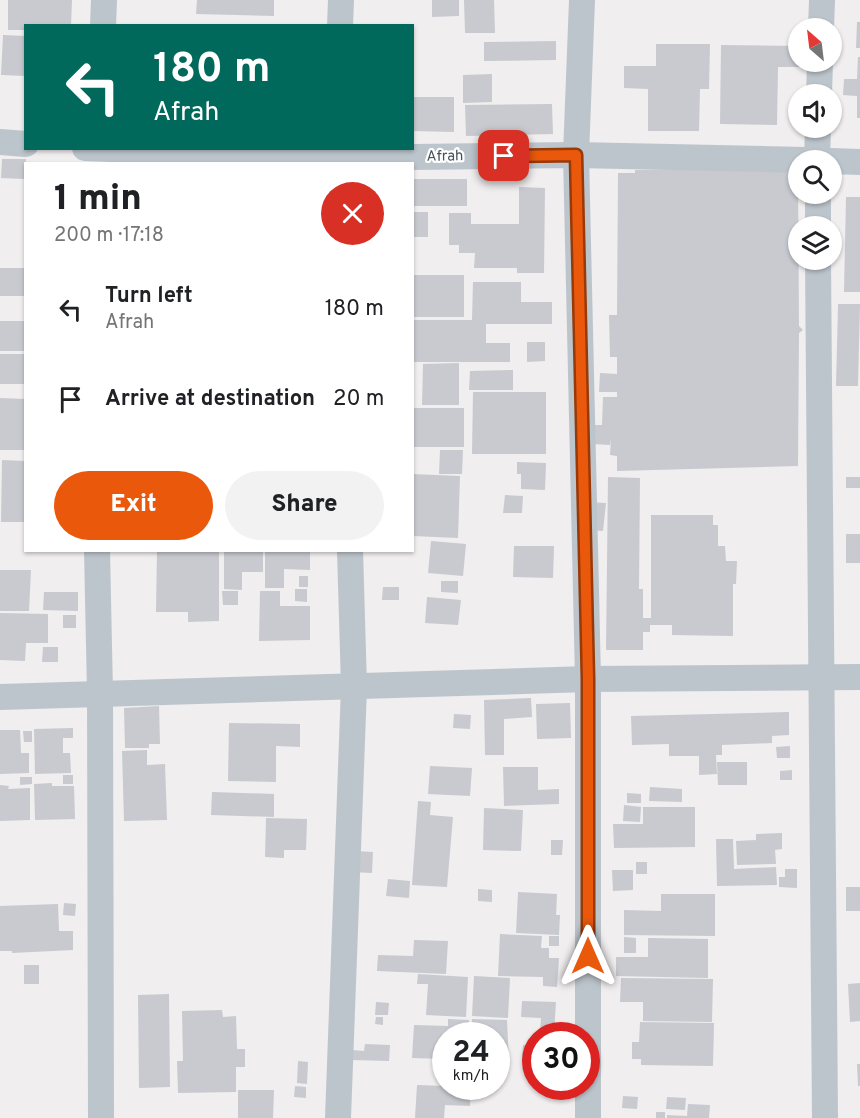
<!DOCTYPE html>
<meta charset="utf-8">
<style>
body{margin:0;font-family:Overpass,sans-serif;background:#f2f2f2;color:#202124;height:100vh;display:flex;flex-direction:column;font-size:22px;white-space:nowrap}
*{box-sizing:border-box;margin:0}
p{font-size:20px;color:#757577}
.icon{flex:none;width:33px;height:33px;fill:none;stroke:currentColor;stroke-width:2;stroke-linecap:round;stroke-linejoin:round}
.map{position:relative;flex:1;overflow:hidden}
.side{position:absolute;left:24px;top:162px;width:390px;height:390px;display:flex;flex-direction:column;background:#fff;border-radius:0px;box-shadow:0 2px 4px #0004}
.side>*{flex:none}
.banner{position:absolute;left:24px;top:24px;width:390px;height:126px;border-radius:0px;box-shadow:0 2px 4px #0004;background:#00695c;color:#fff;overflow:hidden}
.needle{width:39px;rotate:332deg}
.tools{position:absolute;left:788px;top:18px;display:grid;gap:12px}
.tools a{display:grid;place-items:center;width:54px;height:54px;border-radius:50%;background:#fff;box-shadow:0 2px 4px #0004;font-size:30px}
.speed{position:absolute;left:432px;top:1022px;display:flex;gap:12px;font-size:30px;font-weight:700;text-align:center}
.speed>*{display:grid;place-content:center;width:78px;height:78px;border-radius:50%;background:#fff;box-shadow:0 2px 4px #0004;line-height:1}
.speed small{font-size:15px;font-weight:400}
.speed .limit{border:9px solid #d22;background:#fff;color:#111}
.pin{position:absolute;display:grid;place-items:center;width:51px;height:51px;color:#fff;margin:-26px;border-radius:12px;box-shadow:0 3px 9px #0006}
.me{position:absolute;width:66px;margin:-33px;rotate:0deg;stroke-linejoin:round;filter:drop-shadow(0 0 4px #0008)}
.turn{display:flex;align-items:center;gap:21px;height:126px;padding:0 30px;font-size:27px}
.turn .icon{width:78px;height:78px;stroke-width:2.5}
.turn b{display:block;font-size:42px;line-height:51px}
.round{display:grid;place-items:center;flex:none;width:63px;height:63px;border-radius:32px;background:#f2f2f2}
.headline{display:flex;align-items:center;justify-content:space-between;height:102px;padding:0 30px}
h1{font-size:36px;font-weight:800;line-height:45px}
.action{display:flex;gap:12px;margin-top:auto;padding:12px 30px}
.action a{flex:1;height:69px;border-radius:36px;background:#ea580c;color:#fff;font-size:24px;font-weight:800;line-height:69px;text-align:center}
.action a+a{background:#f2f2f2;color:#202124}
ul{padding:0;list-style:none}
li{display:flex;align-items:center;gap:18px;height:90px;padding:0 30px}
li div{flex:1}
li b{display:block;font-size:22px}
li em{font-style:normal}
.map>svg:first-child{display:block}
.building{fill:#c8cad0}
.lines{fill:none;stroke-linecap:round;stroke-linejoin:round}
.minor{stroke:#bdc5cc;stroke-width:26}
.route-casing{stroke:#983908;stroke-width:15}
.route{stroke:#ea580c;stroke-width:10}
.labels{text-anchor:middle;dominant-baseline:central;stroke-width:4.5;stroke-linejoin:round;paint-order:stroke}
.street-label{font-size:15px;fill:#47515a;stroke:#fff}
</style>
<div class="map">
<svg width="860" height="1118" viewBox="0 0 860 1118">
<rect width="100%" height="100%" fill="#f0eeee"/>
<g class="building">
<path d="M8,0h64l-1,26h-45v4h-18z"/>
<path d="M197,0h77v16l-78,-2z"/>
<path d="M432,0h27v16l-27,1z"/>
<path d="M464,0h30l1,33h-30z"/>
<path d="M857,22h3v26h-4z"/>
<path d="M3,35l23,1v40l-25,-1z"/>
<path d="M556,41v19l-72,1v-19z"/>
<path d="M656,44h54l-1,45h-9l-1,42h-51v-42l-24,-1v-22h32z"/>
<path d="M721,45l77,1v16h3v5h-23l-1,58 -57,-1z"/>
<path d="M858,57h2v61h-3v-22l-14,-1 1,-16h13z"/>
<path d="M492,74v28l-29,1v-28z"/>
<path d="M412,97h42v35l-42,-1z"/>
<path d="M552,104l1,30 -87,2 -1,-31z"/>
<path d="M2,159h24l-1,20 -24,-1z"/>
<path d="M798,168l1,158 4,4 -4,3 -1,133 -181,5v-15l-7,-1 1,-17 -1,7 -16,-1v-19h8l1,-28h14v-5h-18l1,-19 17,1v-17h-7l-1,-42h8l1,-142h17v-3z"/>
<rect x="412" y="179" width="55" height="27"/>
<path d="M519,187l26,1 -1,85h-27v-5h-43l1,-15h-16v-8h-10v-32h22v11h48z"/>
<path d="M846,197h14v95h-16z"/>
<rect x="412" y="212" width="16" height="25"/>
<rect x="0" y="268" width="26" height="28"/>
<rect x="412" y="275" width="52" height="42"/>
<path d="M473,282h48v20h31v22h-66v19h24v19h-98v-42h60z"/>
<path d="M838,304h22l-2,82h-22z"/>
<rect x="0" y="321" width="26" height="30"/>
<path d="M527,342h18v19l-18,1z"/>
<rect x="0" y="354" width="26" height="30"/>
<path d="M459,363v42h-37l1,-41z"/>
<path d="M513,370v20h-44l1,-19z"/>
<path d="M473,392h73v62h-74z"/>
<path d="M0,398l26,1v51h-26z"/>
<rect x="412" y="408" width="52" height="39"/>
<path d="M440,450h23l-1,24h-23z"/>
<path d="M2,460l24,1v61h-25z"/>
<path d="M517,462l29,1 -1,27 -24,-1v-15h-4z"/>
<path d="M412,474l48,2 -2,62 -46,-2z"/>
<path d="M608,477l32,1 -1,111h4v29h8v-103h62v10h5v21h7l1,15h11l-1,23h-3v52l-61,-1v-10h-22v7h-7v18h-37z"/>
<rect x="846" y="477" width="14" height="11"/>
<path d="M505,495l18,1 -1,17h-19z"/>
<path d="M587,502l19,1 -3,28 -19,-1z"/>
<rect x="846" y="534" width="14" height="29"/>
<path d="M431,541l35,3 -3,32 -35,-3z"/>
<path d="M514,546h40l-1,32 -40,-1z"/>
<path d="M224,550h39v22h-21v18l-18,-1z"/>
<path d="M265,550h45v20l-26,-1v19h-19z"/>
<path d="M157,551l62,1v69l-31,1v-10h-32z"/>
<path d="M0,570h31l-2,41h-29z"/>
<rect x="299" y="576" width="9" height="11"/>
<path d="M441,581h17v12l-17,-1z"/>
<path d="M383,587h16v13h-17z"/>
<path d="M295,589h12v13l-12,-1z"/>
<path d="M222,591h16v14h-15z"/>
<path d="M260,591h20v15h30v34l-51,1z"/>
<path d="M44,592h34v19l-35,-1z"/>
<path d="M427,597l34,3 -3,25 -33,-2z"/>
<path d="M0,613l48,1v29h-22l-1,18 -25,-1z"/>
<rect x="63" y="615" width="13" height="13"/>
<path d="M43,647h15v15h-16z"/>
<path d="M531,698l1,19 -28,2v36h-19l-1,-55z"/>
<path d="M570,703l1,35 -34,1 -1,-35z"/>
<path d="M159,706l1,38h-11v4h-24l-1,-40z"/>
<path d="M789,712v23l-17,1v7l-50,2v10h-6l1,19 -18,1v-19h-30v-12l-37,1 -1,-29z"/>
<path d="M454,714l17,1 -1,14 -17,-1z"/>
<path d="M229,723l71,1v23l-24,-1v36l-48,-1z"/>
<path d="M73,728v10h-10v15h7l1,20 -36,1 -1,-45z"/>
<path d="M0,730h20l1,23h8v20l-29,1z"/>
<path d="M23,731h9v11h-8z"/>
<path d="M790,746v12h-13l-1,-11z"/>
<path d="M147,750v15l18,-1 2,56 -43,1 -2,-70z"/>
<path d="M717,762h30v23h-29z"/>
<path d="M430,766l42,2 -2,28 -42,-2z"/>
<path d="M503,767h35v23l21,-1v15l-55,2z"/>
<path d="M792,770v10h-12v-9z"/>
<rect x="63" y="775" width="10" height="9"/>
<path d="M20,777h12v7l-12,1z"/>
<path d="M52,783v3h22l1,33 -40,1 -1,-36z"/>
<path d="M0,785l9,1 -1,3 22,-1v32l-30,1z"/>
<path d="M650,787l32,2v13l-33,-1z"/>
<path d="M212,792l62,2v23l-63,-2z"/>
<path d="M627,793l14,1v9h-14z"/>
<path d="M418,801l13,1 -1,13 23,2 -6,70 -35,-2z"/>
<path d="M624,805l17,2 -1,15 -17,-1z"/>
<path d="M643,807h52v40l-81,1 -1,-24h30z"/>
<path d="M484,808l39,2 -2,41 -38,-1z"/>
<path d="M266,818l41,1 -1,31h-22v8l-19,-1z"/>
<path d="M782,833v16l-7,1 1,14 -39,1 -1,-24 20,-1v-6z"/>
<path d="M716,839h17l1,30 42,-2 1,18 -60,1z"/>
<path d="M551,840h12l-1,15h-11z"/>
<path d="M354,851l19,1 -1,21 -20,-1z"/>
<rect x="636" y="862" width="11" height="12"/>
<path d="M785,869h12v19l-18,-1v-10h6z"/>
<path d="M612,870h21v20l-20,1z"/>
<path d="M388,879l22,2 -1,17 -23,-2z"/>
<rect x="846" y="887" width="14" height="24"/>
<path d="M478,889l14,1v12l-14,-1z"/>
<path d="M518,892l39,2 -1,21h4l-1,20 -43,-2z"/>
<path d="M661,894h54v42l-91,-1v-25l37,1z"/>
<path d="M64,903l12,1 -1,12 -12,-1z"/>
<path d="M58,904l1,27h14v19l-61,3v-2h-12v-45z"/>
<path d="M500,934l42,2 -1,12h8v10h10l-2,29 -14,-1v-9l-45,-1z"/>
<rect x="549" y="936" width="10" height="10"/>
<path d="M624,937l12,1v15h-12z"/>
<path d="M648,938l60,1v39l-92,-2v-19h32z"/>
<path d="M414,940l34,1 -2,33 -69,-3 1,-16 35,1z"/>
<rect x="24" y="965" width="15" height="19"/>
<path d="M418,974l50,3 -2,40 -40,-2 2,-31h-11z"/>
<path d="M474,976l36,2 -2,40 -36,-2z"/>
<path d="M621,978l92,1 -1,43 -69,-1v-19h-23z"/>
<path d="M860,983v38l-10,1 -2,-38z"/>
<path d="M169,994l1,93 -31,1 -1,-93z"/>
<path d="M522,1001l34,1 -2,31h-14l1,-15 -20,-1z"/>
<path d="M376,1002l13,1 -1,12h-13z"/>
<path d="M222,1010l1,7 13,-1 1,33h8v18h-9v25l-58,1 -1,-32h6l-1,-50z"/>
<path d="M376,1017h7v8l-8,-1z"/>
<path d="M448,1019l21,1 -1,15h-22v24l-34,-1 2,-33 34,1z"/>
<path d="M472,1019l35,1 2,42 -13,-1v-26h-25z"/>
<path d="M640,1022l74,1 -1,43 -72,-1v-6h-9v-17h7z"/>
<path d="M365,1044l25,1 -1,16 -37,-1v-10l12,1z"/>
<path d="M523,1045l13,1v14h-14z"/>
<path d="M298,1061l10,1 -1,22 -10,-1z"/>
<path d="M857,1064h3v22h-2z"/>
<path d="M417,1085l54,2 -1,19 -25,-1 -1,13h-29z"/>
<path d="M295,1086l11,1v11l-12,-1z"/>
<path d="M238,1090h36l-1,28h-35z"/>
<path d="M623,1096l15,1 -1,12 -15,-1z"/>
<path d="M667,1097l19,1 -1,12 -19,-1z"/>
<path d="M688,1104l22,1 -1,13h-42v-3l20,1z"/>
<rect x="656" y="1112" width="9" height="6"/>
</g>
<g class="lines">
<g class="minor">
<path d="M582,0l-6,155 12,524v439"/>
<path d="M103,26l1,-26"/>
<path d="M340,26l1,-26"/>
<path d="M821,28l1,-28"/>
<path d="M819,94l1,-32"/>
<path d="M0,142l26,2"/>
<path d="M85,148l253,10 238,-3 229,5"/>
<path d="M817,160l1,-32"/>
<path d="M831,161l29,1"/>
<path d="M818,194v32"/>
<path d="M818,260l7,858"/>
<path d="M97,550l3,143 1,425"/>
<path d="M0,697l588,-18 272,-2"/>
<path d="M338,1118l16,-431 -4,-137"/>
</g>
</g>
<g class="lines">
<defs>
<path id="route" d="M504,156l72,-1 12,524v277"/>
</defs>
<use href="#route" class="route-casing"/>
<use href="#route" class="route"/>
</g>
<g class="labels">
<g class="street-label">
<text transform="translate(445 157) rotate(-1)">Afrah</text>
</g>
</g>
</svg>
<div class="tools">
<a><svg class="needle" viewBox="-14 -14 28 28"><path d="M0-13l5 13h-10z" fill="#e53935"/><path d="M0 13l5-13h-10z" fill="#757577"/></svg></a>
<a><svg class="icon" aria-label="sound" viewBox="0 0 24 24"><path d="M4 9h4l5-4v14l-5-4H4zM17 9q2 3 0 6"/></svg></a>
<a><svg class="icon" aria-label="search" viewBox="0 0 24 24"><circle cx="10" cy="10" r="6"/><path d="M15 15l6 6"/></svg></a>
<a><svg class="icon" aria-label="layers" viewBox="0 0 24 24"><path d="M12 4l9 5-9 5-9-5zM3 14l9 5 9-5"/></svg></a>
</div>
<div class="speed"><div>24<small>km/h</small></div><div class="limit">30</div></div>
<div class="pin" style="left:504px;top:156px;background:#d93025"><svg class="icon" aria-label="arrive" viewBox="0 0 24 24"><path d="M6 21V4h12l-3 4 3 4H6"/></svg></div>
<svg class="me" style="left:588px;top:956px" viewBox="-20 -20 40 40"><path d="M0-17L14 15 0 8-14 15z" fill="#ea580c" stroke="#fff" stroke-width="4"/></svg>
<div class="banner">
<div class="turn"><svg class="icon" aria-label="left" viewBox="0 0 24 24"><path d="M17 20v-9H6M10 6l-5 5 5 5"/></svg><div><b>180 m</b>Afrah</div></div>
</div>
<section class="side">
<div class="headline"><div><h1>1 min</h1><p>200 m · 17:18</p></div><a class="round" style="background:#d93025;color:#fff"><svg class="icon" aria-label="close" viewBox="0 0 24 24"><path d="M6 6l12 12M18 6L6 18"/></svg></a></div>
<ul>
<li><svg class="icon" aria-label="left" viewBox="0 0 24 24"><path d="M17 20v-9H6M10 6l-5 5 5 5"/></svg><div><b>Turn left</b><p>Afrah</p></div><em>180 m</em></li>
<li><svg class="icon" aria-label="arrive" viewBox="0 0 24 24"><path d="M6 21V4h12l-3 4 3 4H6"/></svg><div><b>Arrive at destination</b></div><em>20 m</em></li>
</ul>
<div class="action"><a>Exit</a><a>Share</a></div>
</section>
</div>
